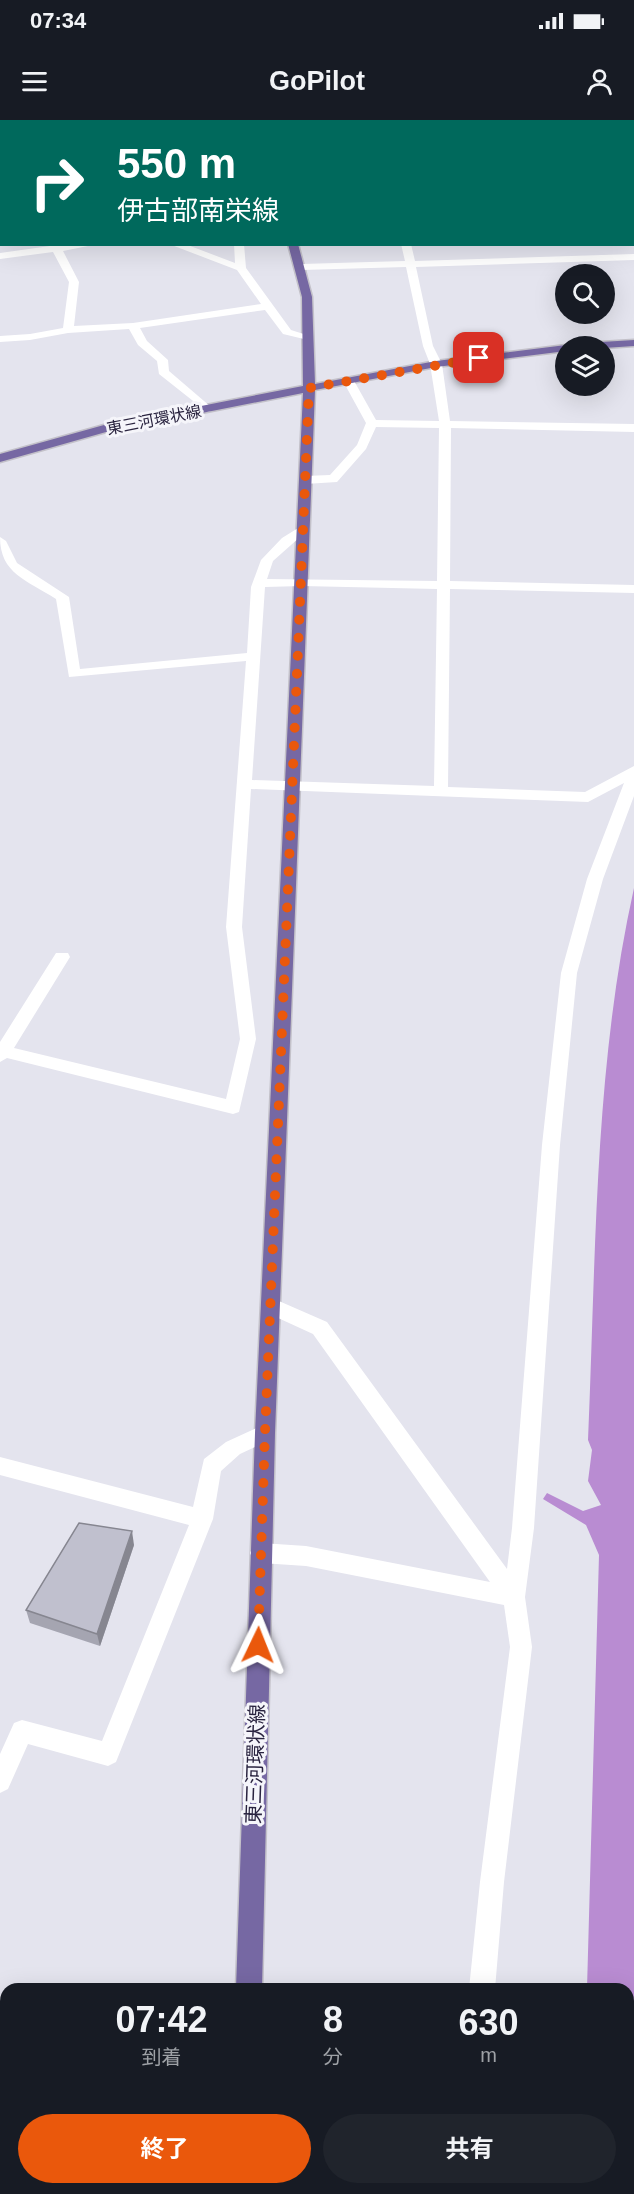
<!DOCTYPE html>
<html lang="ja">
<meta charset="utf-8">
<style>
body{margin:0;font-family:Arial,"Noto Sans JP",sans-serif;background:#20242c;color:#f1f3f6;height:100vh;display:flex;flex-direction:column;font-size:22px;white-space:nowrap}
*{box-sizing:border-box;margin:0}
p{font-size:20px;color:#9ea1a6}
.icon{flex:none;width:33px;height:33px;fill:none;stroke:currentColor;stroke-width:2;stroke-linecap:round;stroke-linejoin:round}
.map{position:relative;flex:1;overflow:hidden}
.panel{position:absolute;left:0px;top:1863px;width:634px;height:212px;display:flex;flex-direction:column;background:#171b24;border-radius:18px 18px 0 0;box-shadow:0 6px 24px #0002}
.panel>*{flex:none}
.hud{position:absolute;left:0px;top:0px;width:634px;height:126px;box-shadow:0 6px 24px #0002;background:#00695c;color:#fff;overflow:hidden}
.tools{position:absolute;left:555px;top:144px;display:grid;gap:12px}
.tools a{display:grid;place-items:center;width:60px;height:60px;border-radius:50%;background:#171b24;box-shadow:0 6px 24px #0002;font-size:30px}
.pin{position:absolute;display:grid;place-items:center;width:51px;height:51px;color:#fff;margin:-26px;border-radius:12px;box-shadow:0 3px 9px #0006}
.me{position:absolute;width:66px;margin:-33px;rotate:2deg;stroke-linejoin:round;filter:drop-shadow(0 0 4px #0008)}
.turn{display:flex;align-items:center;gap:21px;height:126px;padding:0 18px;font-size:27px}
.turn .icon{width:78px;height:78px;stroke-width:2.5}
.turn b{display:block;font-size:42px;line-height:51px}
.eta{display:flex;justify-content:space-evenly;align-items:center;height:102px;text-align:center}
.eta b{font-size:36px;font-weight:700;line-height:42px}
.cta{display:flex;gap:12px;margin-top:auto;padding:12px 18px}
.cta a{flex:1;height:69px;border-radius:36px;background:#ea580c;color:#fff;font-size:24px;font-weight:700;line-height:69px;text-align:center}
.cta a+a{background:#20242c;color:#f1f3f6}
.status{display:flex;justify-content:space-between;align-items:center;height:42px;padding:0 30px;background:#171b24;direction:ltr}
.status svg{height:16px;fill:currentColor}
header{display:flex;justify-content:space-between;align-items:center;height:78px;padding:0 18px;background:#171b24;font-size:27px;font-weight:700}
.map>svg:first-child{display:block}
.water{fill:#b98cd2}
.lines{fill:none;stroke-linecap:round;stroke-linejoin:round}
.major-casing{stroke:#c3c1c9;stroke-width:3}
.path{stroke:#8c84b1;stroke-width:5;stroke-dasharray:4 6;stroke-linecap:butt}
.minor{fill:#fff;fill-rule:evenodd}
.major{fill:#7668a3;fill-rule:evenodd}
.wall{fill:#a5a5b1}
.shaded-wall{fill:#868690}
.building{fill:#c0c0ce;stroke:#868690;stroke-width:1.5}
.route{stroke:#ea580c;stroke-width:10;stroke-dasharray:0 18}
.labels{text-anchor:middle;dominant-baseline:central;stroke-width:6;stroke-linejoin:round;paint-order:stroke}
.far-street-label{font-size:16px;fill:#29233f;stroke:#f5f5fa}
.street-label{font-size:20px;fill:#29233f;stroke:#f5f5fa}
</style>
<div class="status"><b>07:34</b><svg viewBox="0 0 49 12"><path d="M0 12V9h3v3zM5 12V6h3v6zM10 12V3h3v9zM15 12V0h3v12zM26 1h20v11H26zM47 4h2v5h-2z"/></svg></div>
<header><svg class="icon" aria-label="menu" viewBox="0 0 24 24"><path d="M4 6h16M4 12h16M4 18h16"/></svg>GoPilot<svg class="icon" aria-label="person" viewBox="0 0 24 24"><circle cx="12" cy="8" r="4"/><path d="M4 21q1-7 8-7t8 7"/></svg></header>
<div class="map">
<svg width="634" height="2074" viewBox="0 0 634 2074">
<rect width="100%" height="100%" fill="#e4e4ee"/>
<path class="water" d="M634,768v1306h-59v-5l53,-1v-199h-41l12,-434 -13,-30 -43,-26 4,-6 36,18 18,-6 -13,-24 4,-31 -4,-10c8,-183 6,-373 46,-552z"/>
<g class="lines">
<defs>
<g id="major">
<path d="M216,0h10v2h-9z"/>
<path d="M288,124h10l14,53 3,87 121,-23 130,-16 4,1h-4v5l-130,16 -121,23 -40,1043 -13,556h-26l19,-556 48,-1040 -197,39 -106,30v-8l104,-29 199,-39 -1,-89z"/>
<path d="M634,220v6l-30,2 -24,-2 5,-3z"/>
<path d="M229,2068h27l-1,6h-26z"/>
</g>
</defs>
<use href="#major" class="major-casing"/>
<path class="path" d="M470,2068v6"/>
<g class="minor">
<rect x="16" y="0" width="10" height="2"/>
<rect x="372" y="0" width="10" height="2"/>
<rect x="0" y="17" width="2" height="6"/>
<rect x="633" y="32" width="1" height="6"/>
<rect x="0" y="111" width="2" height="6"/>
<path d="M49,124h49l-35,7 16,31 -5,44 59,-3 128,-19 -24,-34 -68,-26h16l50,19 -1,-19h10l2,24 45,62 22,7 -5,3 -25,-6 -18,-24 -125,18 7,13 21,19 1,11 42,36v4l-4,1 -48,-38 -2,-13 -19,-16 -9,-16 -61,4 -38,7 -30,2v-6l30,-2 33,-6 6,-46 -16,-30 -53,7v-6l50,-7z"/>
<path d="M401,124h10l4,17 219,-7v6l-218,7 17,79 9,18 8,57 184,3v8l-183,-4 -1,153 184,4v8l-184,-4 -2,198 137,5 49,-26v30l-31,83 -26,94 -17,172 -26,383 -9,69 7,50 -28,235 -9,107h-26l11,-107 30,-235 -6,-42 -198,-39 -45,-3 -8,-3 -3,-7 3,-7 8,-3 45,3 184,36 -177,-248 -48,-22 -3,-6 3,-6 7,-2 55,24 180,247 5,-41 30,-383 19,-172 26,-94 37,-96 -36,19 -337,-13 -9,138 14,112 -17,73 -6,2 -226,-56 -7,4v-20l56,-89h12l2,4 -56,91 212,51 14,-60 -14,-112 20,-266 -177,16 -13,-78c-29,-19 -56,-25 -56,-62l6,4 11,22 52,34 11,72 167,-16 4,-66 10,-27 21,-22 21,-13 6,4 -36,32 -6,18 170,2 2,-153 -63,-1 -10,22 -29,33 -32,2 -6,-4 6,-4 25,-1 27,-30 9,-22 -23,-42 2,-2h8l23,41 63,1 -9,-57 -7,-18 -17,-79 -105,3 -5,-3 5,-3 104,-3zM302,466l135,3 -3,197 -182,-6 13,-193z"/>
<path d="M265,1304l7,3 3,6 -3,6 -32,15 -19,17 -8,48 -97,243 -8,4 -80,-22 -20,45 -8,4v-39l14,-31 8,-3 80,21 87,-216 -189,-50v-18l193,50 11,-48 22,-17z"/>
<path d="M0,1946l6,2v26l-6,-2z"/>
</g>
<use href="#major" class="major"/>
</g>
<path class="wall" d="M134,1425l-34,101 -70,-23 -4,-13z"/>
<path class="shaded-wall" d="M132,1411l2,14 -34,101 -3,-12z"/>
<path class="building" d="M79,1403l53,8 -35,103 -71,-24z"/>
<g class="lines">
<path class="route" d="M258,1525l7,-212 44,-1045 170,-30"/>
</g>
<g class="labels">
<g class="far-street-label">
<text transform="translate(154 300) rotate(-11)">東三河環状線</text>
</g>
<g class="street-label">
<text transform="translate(255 1644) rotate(-88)">東三河環状線</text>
</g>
</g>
</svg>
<div class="tools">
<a><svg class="icon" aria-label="search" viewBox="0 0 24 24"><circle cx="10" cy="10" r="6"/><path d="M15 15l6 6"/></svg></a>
<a><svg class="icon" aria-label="layers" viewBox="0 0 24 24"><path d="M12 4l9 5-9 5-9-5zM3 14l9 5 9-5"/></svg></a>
</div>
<div class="pin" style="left:479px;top:238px;background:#d93025"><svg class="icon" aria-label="arrive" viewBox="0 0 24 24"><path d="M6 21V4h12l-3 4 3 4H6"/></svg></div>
<svg class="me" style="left:258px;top:1525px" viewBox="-20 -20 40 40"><path d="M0-17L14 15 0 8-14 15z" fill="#ea580c" stroke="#fff" stroke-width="4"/></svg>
<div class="hud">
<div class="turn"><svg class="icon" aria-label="right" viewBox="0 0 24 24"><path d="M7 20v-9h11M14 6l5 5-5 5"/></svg><div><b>550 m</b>伊古部南栄線</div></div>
</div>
<section class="panel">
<div class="eta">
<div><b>07:42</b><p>到着</p></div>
<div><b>8</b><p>分</p></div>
<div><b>630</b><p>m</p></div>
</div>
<div class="cta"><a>終了</a><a>共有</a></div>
</section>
</div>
